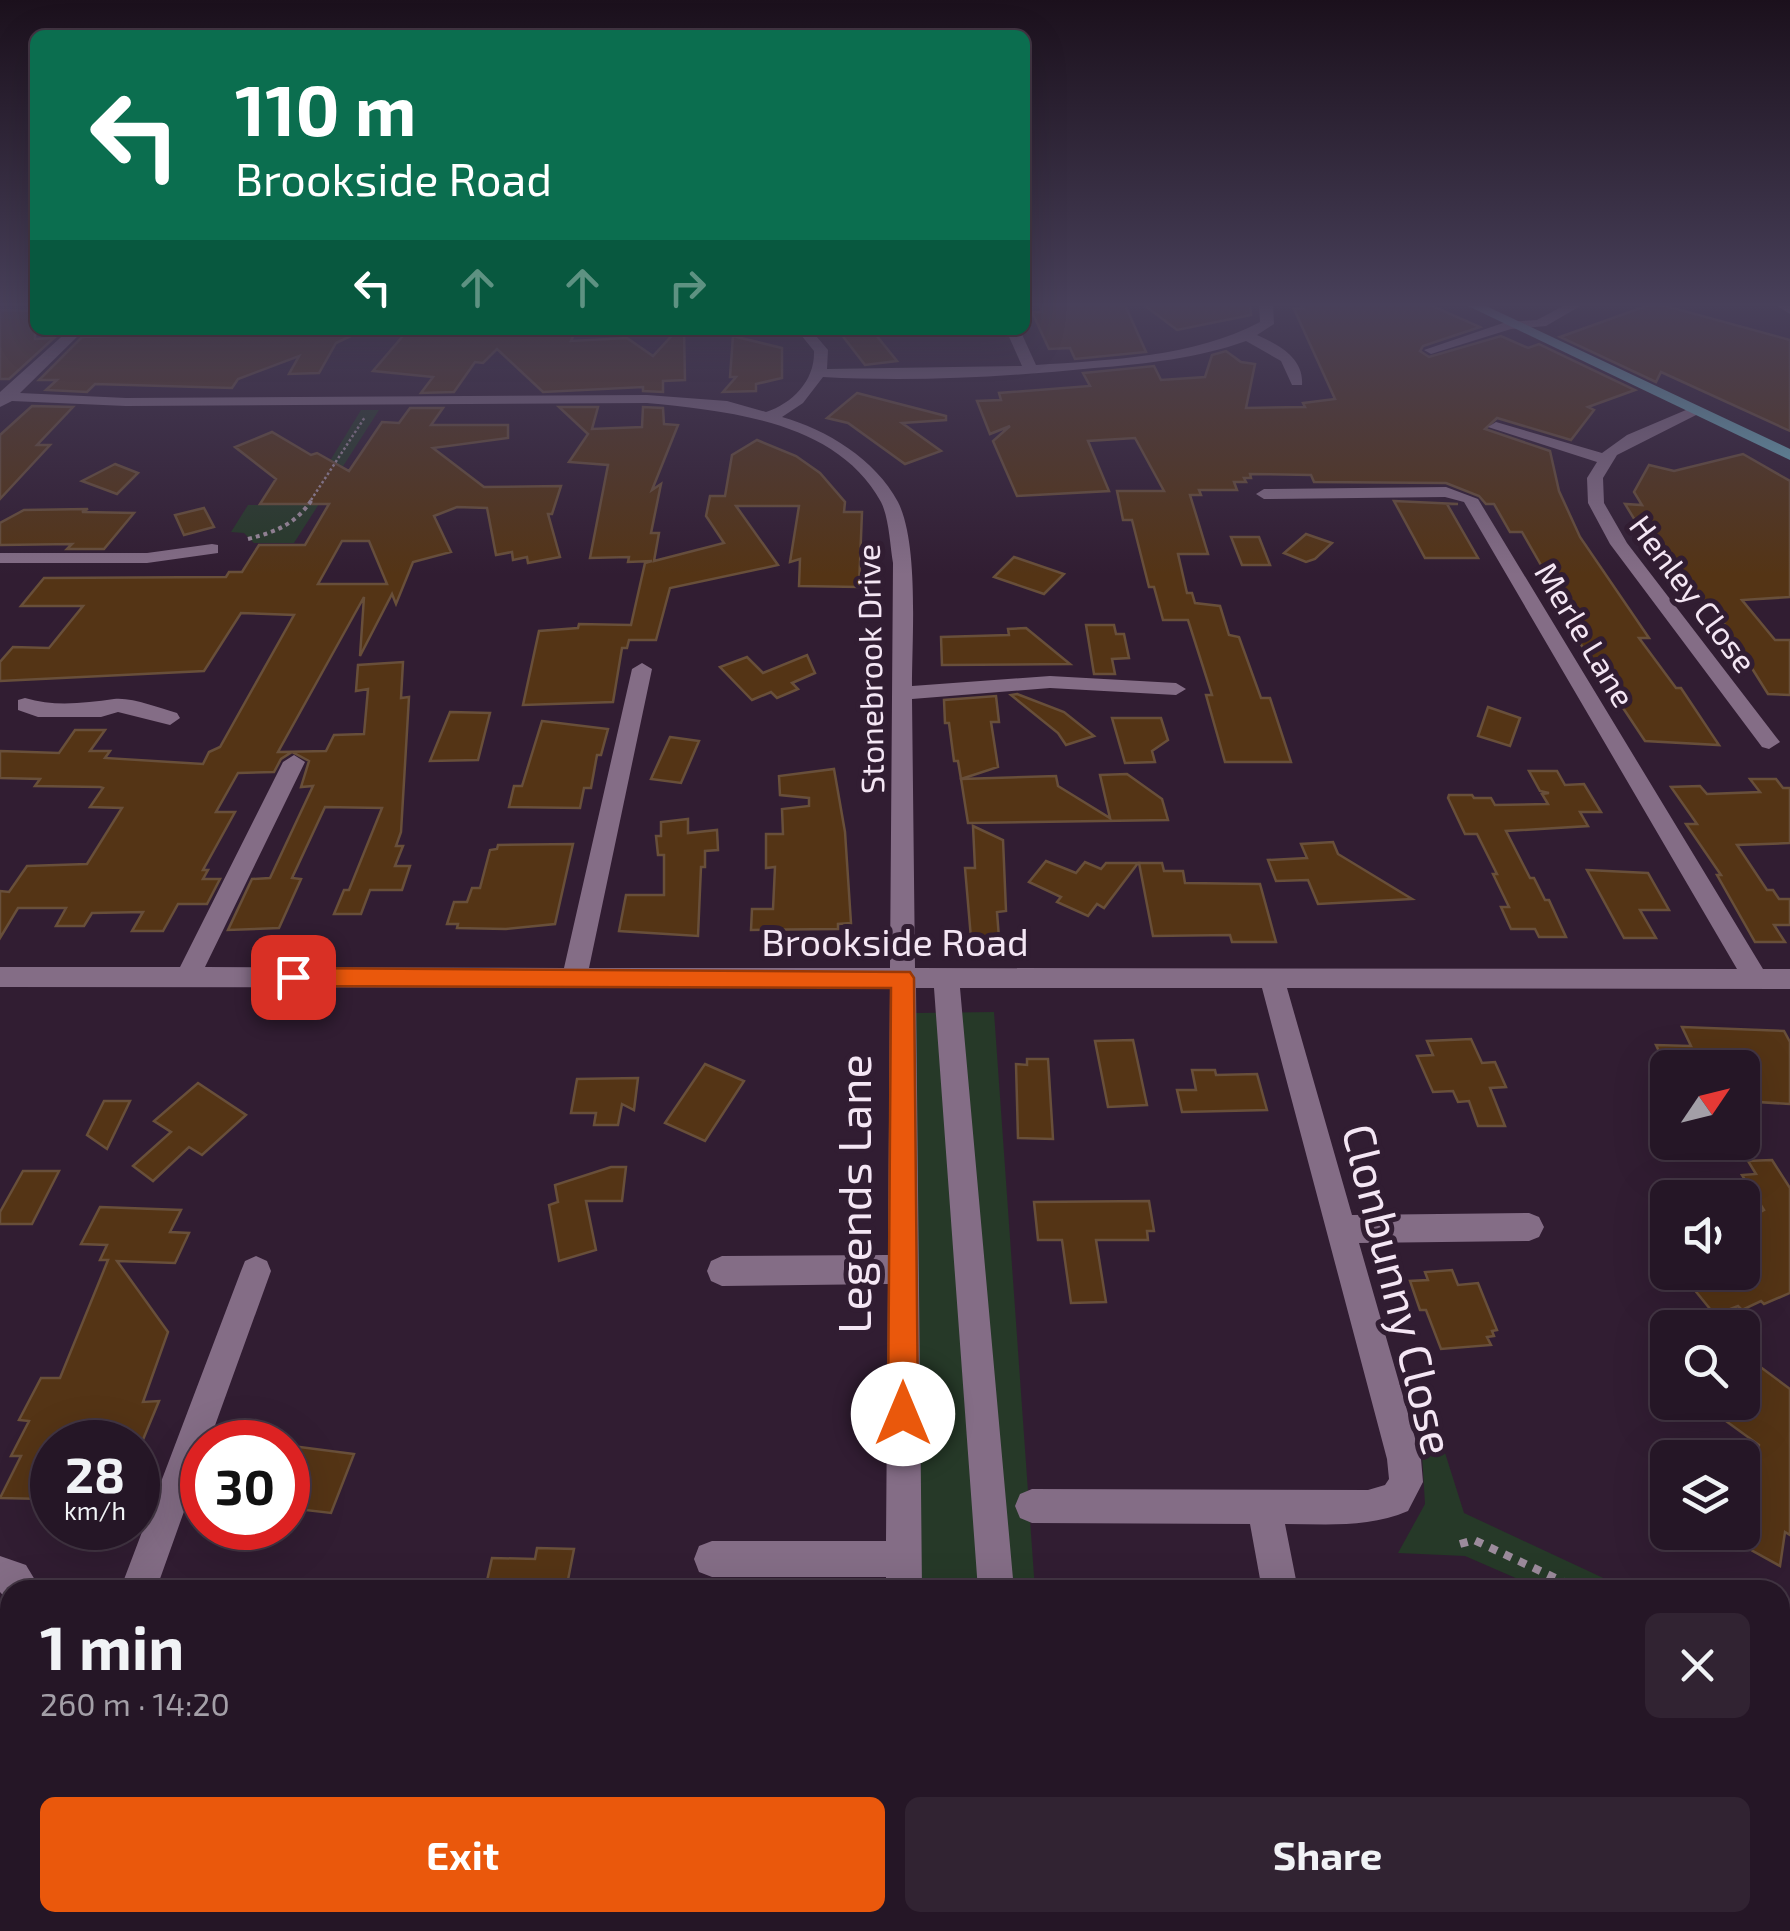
<!DOCTYPE html>
<meta charset="utf-8">
<style>
body{margin:0;font-family:"Exo 2",sans-serif;background:#312332;color:#f1f3f6;height:100vh;display:flex;flex-direction:column;font-size:38px;white-space:nowrap}
*{box-sizing:border-box;margin:0}
p{font-size:32px;color:#a39fa7}
.icon{flex:none;width:55px;height:55px;fill:none;stroke:currentColor;stroke-width:2;stroke-linecap:round;stroke-linejoin:round}
.map{position:relative;flex:1;overflow:hidden}
.sheet{position:absolute;left:0px;top:1580px;width:1790px;height:352px;display:flex;flex-direction:column;background:#251626;border-radius:30px 30px 0 0;box-shadow:0 10px 40px #0002,0 0 0 2px #423543}
.sheet>*{flex:none}
.guide{position:absolute;left:30px;top:30px;width:1000px;height:305px;border-radius:15px;box-shadow:0 10px 40px #0002,0 0 0 2px #423543;background:#0b6e4f;color:#fff;overflow:hidden}
.needle{width:65px;rotate:55deg}
.controls{position:absolute;left:1650px;top:1050px;display:grid;gap:20px}
.controls a{display:grid;place-items:center;width:110px;height:110px;border-radius:15px;background:#251626;box-shadow:0 10px 40px #0002,0 0 0 2px #423543;font-size:50px}
.speed{position:absolute;left:30px;top:1420px;display:flex;gap:20px;font-size:50px;font-weight:700;text-align:center}
.speed>*{display:grid;place-content:center;width:130px;height:130px;border-radius:50%;background:#251626;box-shadow:0 10px 40px #0002,0 0 0 2px #423543;line-height:1}
.speed small{font-size:25px;font-weight:400}
.speed .limit{border:15px solid #d22;background:#fff;color:#111}
.pin{position:absolute;display:grid;place-items:center;width:85px;height:85px;color:#fff;margin:-42px;border-radius:20px;box-shadow:0 5px 15px #0006}
.me{position:absolute;width:110px;margin:-55px;rotate:0deg;stroke-linejoin:round;filter:drop-shadow(0 0 8px #0008)}
.turn{display:flex;align-items:center;gap:35px;height:210px;padding:0 40px;font-size:45px}
.turn .icon{width:130px;height:130px;stroke-width:2.5}
.turn b{display:block;font-size:70px;line-height:85px}
.lanes{display:flex;align-items:center;height:95px;padding:0 40px;background:#0003;justify-content:center;gap:50px;direction:ltr}
.lanes .off{opacity:.35}
.round{display:grid;place-items:center;flex:none;width:105px;height:105px;border-radius:15px;background:#312332}
.summary{display:flex;align-items:center;justify-content:space-between;height:170px;padding:0 40px}
h1{font-size:60px;font-weight:700;line-height:75px}
.action{display:flex;gap:20px;margin-top:auto;padding:20px 40px}
.action a{flex:1;height:115px;border-radius:15px;background:#ea580c;color:#fff;font-size:40px;font-weight:700;line-height:115px;text-align:center}
.action a+a{background:#312332;color:#f1f3f6}
.map>svg:first-child{display:block}
.green{fill:#263928}
.building{fill:#543415;stroke:#684f3a;stroke-width:2.5;fill-rule:evenodd}
.lines{fill:none;stroke-linecap:round;stroke-linejoin:round}
.path-far2{stroke:#9c8b9c;stroke-width:2.5;stroke-dasharray:2.5 2.5;stroke-linecap:butt}
.path-far1{stroke:#9c8b9c;stroke-width:4;stroke-dasharray:4 4;stroke-linecap:butt}
.path{stroke:#9c8b9c;stroke-width:8;stroke-dasharray:8 8;stroke-linecap:butt}
.minor{fill:#846d86;fill-rule:evenodd}
.major{fill:#6ca8b7;fill-rule:evenodd}
.route{fill:#ea580c;stroke:#983908;stroke-width:2.5}
.labels{text-anchor:middle;dominant-baseline:central;stroke-width:10;stroke-linejoin:round;paint-order:stroke}
.far-street-label{font-size:32px;fill:#f4e6f4;stroke:#311d32}
.street-label{font-size:38px;fill:#f4e6f4;stroke:#311d32}
.near-street-label{font-size:45px;fill:#f4e6f4;stroke:#311d32}
</style>
<div class="map">
<svg width="1790" height="1931" viewBox="0 0 1790 1931">
<rect width="100%" height="100%" fill="#311d32"/>
<g class="green">
<path d="M361,410h18l-85,133h-40l-10,-10 -13,-1 17,-27h55z"/>
<path d="M994,1012l41,578h-116l-3,-577z"/>
<path d="M1440,1437l24,76 165,77h-86l-78,-34 -67,-3 27,-49 -4,-66z"/>
</g>
<g class="building">
<path d="M1040,305h85l21,47 -71,7 -5,-11 -21,1 -17,-37h10z"/>
<path d="M1144,305h106l1,10 -74,15z"/>
<path d="M1301,305h129l50,22 -57,19 -3,5 9,6 72,-21 27,12 11,-4 96,46 -47,17 6,3 -23,30 -74,-22 -12,11 65,22 9,40 21,46 69,101h-10l37,50h5l38,57 -74,-4 -77,-116 12,-1 -30,-52h-5l-23,-40h-12l-16,-28h-8l-7,-8 -33,-13 -132,-1 -3,-7 -61,-1 1,4h-7l2,4h-12l3,8h-38l2,5h-11l18,59h-30l9,39h5l3,10 25,3 9,29 10,2 22,61h9l21,64h-66l-19,-67h6l-24,-75h-25l-9,-33h-5l-17,-67h-9l-6,-29h47l-29,-53 -47,3 21,50 -92,5 -24,-55 17,-15 -20,8 -13,-33 24,-1 -2,-7 91,-7 -7,-13 71,-7 7,14 44,-3 7,-22 14,-4 15,11 14,2 -9,44 59,-1 -2,-4 32,-4 -41,-90h10z"/>
<path d="M1649,305h13l128,35v91l-129,-59 -5,10 -96,-45z"/>
<path d="M0,310l35,1v28l19,-1 -45,41h-9z"/>
<path d="M363,330l-27,13 -17,30 -30,1 10,-18 -61,23 -6,9 -137,-4 -8,8 -41,-2 11,-10h-18l43,-43 27,-1 4,-4z"/>
<path d="M408,330h168l-5,11 56,-3 26,18 24,-26h7l1,50 -22,1v11l-20,-1v-4l-100,5 -46,-43 -14,14 -8,-1 -21,30 -33,1 12,-16 -60,-6z"/>
<path d="M838,330h34l25,31 -32,4z"/>
<path d="M733,336l49,12v30l-26,6v7l-33,1 13,-15h-6z"/>
<path d="M857,393l89,23v4l-44,3 39,28 -36,13 -57,-41 -21,-5z"/>
<path d="M32,406l41,1 -36,38h13l-50,54v-64z"/>
<path d="M559,407h39l-6,22 50,-2 1,-20 20,1 1,16 14,1 -26,65 9,-6 -10,49h8l-5,28 70,-18 -18,-27 4,-20h15l7,-41 25,-15 39,16 24,17 25,29 -1,10h18l-3,75 -60,-1 1,-27 -10,3 9,-56h-63l42,59 -108,23 -14,52h-27l-2,8h-5l-9,54 -90,3 16,-74 39,-3 1,-4 52,1 14,-62 7,-2 -24,1 1,-5 -39,1 18,-93 -39,-3 19,-28z"/>
<path d="M410,408h33l-12,17h77v13l-75,10 51,39 77,-1 -9,28h-4l12,43 -32,6 -1,-6 -14,3 -1,-8 -16,3 -9,-47 -30,-1 -23,9 17,36 -38,10 -17,42 -4,-10 -32,62 4,-59 -86,155 48,-1 8,-16 30,-1 4,-45 -12,2 2,-26 45,-3 -2,36 8,-1 -8,135 -5,14h7l-8,20h15l-8,24h-32l-9,24h-27l10,-24h5l33,-82 -57,-1 -33,71 9,1 -22,49 -51,2 24,-51 18,-1 43,-92 -12,1 8,-26 -17,-9 -11,7 -7,13 -36,1 -22,39h19l-32,58h5l-5,9h17l-13,25h-29l-15,27h-31l11,-19 -51,1 -8,13h-28l10,-18h-48l-18,30v-47l9,1 18,-26 60,-2 35,-56 -32,-1 13,-19 -3,-1 -65,-1 5,-7 -40,-1v-27l59,2 16,-23h30l-15,21h20l-5,7 98,6 6,-12 11,-5 74,-132 -53,-2 -37,58 -204,10v-19l13,-15 36,1 34,-42h-62l23,-28 182,-1 3,-5h13l17,-27h46l24,-41h-69l16,-25 -41,-32 37,-15 39,23 6,-2 32,18 33,-49 17,1zM342,541h27l18,43h-69z"/>
<path d="M1743,454l47,27v116l-48,3 33,40h15v55l-22,-1 -58,-93h-8l-36,-45h-9l-32,-52 17,1 -8,-13 15,-27 25,6z"/>
<path d="M115,464l23,9 -21,21 -35,-13z"/>
<path d="M1394,501l64,3h-11l31,54h-53z"/>
<path d="M204,508l10,19 -30,8 -9,-20z"/>
<path d="M88,509l-6,3 52,1 -30,36h-37l5,-5 -72,1v-22l24,-13z"/>
<path d="M1306,534l26,9 -17,16 -9,3 -22,-9z"/>
<path d="M1231,537h28l11,28h-28z"/>
<path d="M1014,557l50,17 -20,20 -50,-17z"/>
<path d="M1086,625h28l2,9h8l5,24 -17,1 3,15h-21z"/>
<path d="M1026,628l44,36 -128,1 -1,-28 68,-2 -1,-6z"/>
<path d="M807,655l8,18 -23,10 6,6 -21,9 -6,-6 -19,8 -32,-33 27,-10 16,16z"/>
<path d="M1017,694l47,18 30,24 -28,9 -8,-12 -47,-38z"/>
<path d="M996,696l3,26h-8l7,45 -37,12 -3,-18h-4l-5,-38h-4l-1,-23z"/>
<path d="M1488,707l32,11 -10,28 -32,-10z"/>
<path d="M450,712l40,1 -12,47 -48,1z"/>
<path d="M1112,718h49l7,22 -16,11 3,11 -30,1z"/>
<path d="M542,721l66,8 -7,26h-4l-6,33h-7l-4,20 -71,-1 5,-21h8z"/>
<path d="M670,737l29,4 -18,42 -30,-4z"/>
<path d="M834,769l11,63 6,91 -13,1v5l-87,1 1,-21h21l2,-42 -9,1v-34h17l-1,-25 27,-3v-8l-29,-3 -1,-19z"/>
<path d="M1529,771h28l8,14 19,-1 17,28h-21l8,14 -82,5 24,47h4l11,22h4l17,37h-27l-4,-8h-24l-10,-22h8l-16,-33h4l-20,-40h-12l-17,-36 1,-3h23l2,3h17l4,7 53,-1 -6,-10 7,-1 -9,-2z"/>
<path d="M1127,774l35,25 6,21 -200,3 -7,-44 95,-3 2,10 52,32 -10,-43z"/>
<path d="M1750,779h26l7,9h7v55l-53,2 30,45h6l6,9h11v26h-16l11,17h-30l-38,-67h4l-35,-51h11l-26,-37 29,-1 7,8 53,-2z"/>
<path d="M688,819v14l29,-3 1,20 -13,1v16h-4l-3,69 -79,-5 7,-36h38v-40h-6l-2,-19h5v-14z"/>
<path d="M973,826l30,14 3,71 -9,1 2,26h-28l-6,-70h10z"/>
<path d="M1333,842l5,12 74,45 -94,5 -10,-24 -32,1 -8,-21 39,-2 -6,-14z"/>
<path d="M573,844l-18,80 -49,5 -49,-1 1,-4h-11l7,-22h13l5,-14h8l10,-38 7,-1 1,-4z"/>
<path d="M1046,861l30,12 9,-11 16,7 5,-6h32l-34,45 -7,-4 -9,12 -31,-14 4,-5 -32,-15z"/>
<path d="M1139,863h23l2,8h19l2,12 75,1 16,58h-44l-2,-7 -77,1z"/>
<path d="M1587,870l61,3 21,37h-29l16,28h-32z"/>
<path d="M1682,1027l102,4 6,11v62l-48,-3v-33l-76,-2 -10,-21 35,1z"/>
<path d="M1471,1039l11,24 13,-1 11,25 -16,1 15,38h-27l-9,-25 -11,1 -5,-11 -20,1 -16,-36 16,-1 -6,-14z"/>
<path d="M1133,1040l14,65 -39,2 -13,-66z"/>
<path d="M1027,1059h21l5,80 -35,-1 -2,-74 11,1z"/>
<path d="M705,1064l39,17 -39,60 -40,-18z"/>
<path d="M1192,1070h23l1,5 41,-1 10,36 -85,2 -5,-22h19z"/>
<path d="M638,1078l-4,32 -12,-6 -4,21h-24l2,-12h-25l6,-34z"/>
<path d="M198,1083l48,32 -44,40 -13,-8 -36,34 -20,-15 38,-34 -17,-11z"/>
<path d="M104,1101h26l-23,48 -20,-14z"/>
<path d="M1772,1160l18,28v105l-26,11 -3,-3 -19,9 -4,-4 -23,9 -35,-43h62v-50l22,-12 -22,-35 14,-1 -8,-13z"/>
<path d="M611,1167h15l-4,34h-36l10,49 -37,11 -10,-56 9,-3 -3,-17z"/>
<path d="M23,1171h36l-27,53h-32v-12z"/>
<path d="M1149,1201l5,30h-7l1,9h-52l10,62 -35,1 -9,-63h-24l-4,-38z"/>
<path d="M100,1207l81,3 -11,22 19,1 -14,30 -58,-2 51,71 -25,70 16,-1 -17,41h-90v40l-7,17 -45,-1 21,-42h-10l18,-35 -10,-1 22,-42h19l48,-118h-8l7,-15 -26,-1z"/>
<path d="M1452,1270l6,15 20,-2 19,47 -5,1 2,5 -7,1 4,8 -50,4 -15,-39h-6l-10,-29 18,-1 -3,-8z"/>
<path d="M1751,1360l39,29v146l-5,-3 -5,34 -38,-21v-51l8,4 9,-53 -40,-29 9,-14h14v-29z"/>
<path d="M292,1446l62,8 -23,59 -43,-5v-51z"/>
<path d="M537,1548l37,1 -8,41h-81l7,-32 43,1z"/>
</g>
<g class="lines">
<path class="path-far2" d="M311,500l54,-83"/>
<path class="path-far1" d="M248,539c30,-8 48,-15 65,-41"/>
<g class="path">
<path d="M1460,1544l14,-4 107,50"/>
<path d="M1780,1679l10,5"/>
</g>
<g class="minor">
<path d="M1259,305h14l1,19 -17,11c22,10 47,23 45,50h-10l-11,-24 -35,-20c-47,17 -101,23 -152,27 -90,9 -180,14 -271,9l-20,26 -21,14c44,12 94,43 116,85 21,42 14,136 14,184l138,-10 126,7 10,6 -10,6 -126,-7 -138,11 3,269 822,1 -273,-467 -19,-5 -181,2 -8,-5 8,-5 182,-2 32,12 285,470h27v20l-503,-1 65,227 177,-2 10,4 5,10 -5,10 -10,4 -170,2 62,216 2,23 -15,29c-40,17 -80,13 -123,13l13,66h-36l-12,-66 -218,-1 -12,-5 -5,-12 5,-12 12,-5 336,1 17,-5 4,-6 -2,-20 -125,-471h-302l54,602h-36l-44,-602h-18l6,602h-36v-13h-174l-13,-5 -5,-13 5,-13 13,-5h174l2,-257 -166,2 -11,-5 -4,-10 4,-10 11,-5 166,-1 2,-267 -890,-1v-20h180l103,-205 11,-7 11,7 -100,205 359,1 68,-299 10,-6 10,6 -63,299h301l3,-405c-3,-18 -4,-45 -12,-61 -44,-81 -153,-91 -234,-99l-521,3 -114,-5 -12,6v-15l69,-62h15l-64,63 106,5 521,-3 80,6 39,11c27,-9 49,-32 48,-61l-17,-21h14l17,20 -1,19 195,-3 -16,-36h14l16,35c74,-5 158,-8 224,-43z"/>
<path d="M1565,305h17l-36,21 -35,3 -80,25 -7,-4 82,-28 31,-2z"/>
<path d="M1776,305h14v9z"/>
<path d="M1693,407l13,3 -89,45 -14,23 1,25 23,40 149,194 4,5 -11,7 -7,-2 -152,-203 -22,-41 -1,-25 10,-16 -109,-35 8,-5 106,31 25,-18z"/>
<path d="M212,544l6,1v8l-71,10h-147v-10h147z"/>
<path d="M25,698c30,9 59,5 89,1 18,-2 45,9 63,14l3,5 -10,7 -52,-13 -17,5h-63l-20,-7v-10z"/>
<path d="M256,1256l11,5 4,10 -62,171h-7v19l-46,129h-36l121,-319 4,-10z"/>
<path d="M0,1556l26,9 15,25h-31v13l-10,-11z"/>
<path d="M10,1730v80l-10,4v-80z"/>
<rect x="883" y="1922" width="42" height="9"/>
<path d="M1001,1922h42l1,9h-42z"/>
<path d="M1325,1922h42l2,9h-42z"/>
</g>
<path class="major" d="M1466,305h18l306,144v11z"/>
</g>
<linearGradient id="sky" x2="0" y2="1"><stop stop-color="#1b101c"/><stop offset="0.53" stop-color="#48405a"/><stop offset="1" stop-color="#48405a" stop-opacity="0"/></linearGradient>
<rect width="1790" height="575" fill="url(#sky)"/>
<path class="route" d="M293,968l617,4 4,6 4,436 -4,11 -11,4 -11,-4 -4,-11 3,-426 -598,-2 -11,-9z"/>
<g class="labels">
<g class="far-street-label">
<text transform="translate(1694 593) rotate(53)">Henley Close</text>
<text transform="translate(1586 634) rotate(59)">Merle Lane</text>
<text transform="translate(869 669) rotate(-91)">Stonebrook Drive</text>
</g>
<g class="street-label">
<text x="895" y="941">Brookside Road</text>
</g>
<g class="near-street-label">
<text transform="translate(853 1194) rotate(-90)">Legends Lane</text>
<text transform="translate(1400 1289) rotate(76)">Clonbunny Close</text>
</g>
</g>
</svg>
<div class="controls">
<a><svg class="needle" viewBox="-14 -14 28 28"><path d="M0-13l5 13h-10z" fill="#e53935"/><path d="M0 13l5-13h-10z" fill="#a39fa7"/></svg></a>
<a><svg class="icon" aria-label="sound" viewBox="0 0 24 24"><path d="M4 9h4l5-4v14l-5-4H4zM17 9q2 3 0 6"/></svg></a>
<a><svg class="icon" aria-label="search" viewBox="0 0 24 24"><circle cx="10" cy="10" r="6"/><path d="M15 15l6 6"/></svg></a>
<a><svg class="icon" aria-label="layers" viewBox="0 0 24 24"><path d="M12 4l9 5-9 5-9-5zM3 14l9 5 9-5"/></svg></a>
</div>
<div class="speed"><div>28<small>km/h</small></div><div class="limit">30</div></div>
<div class="pin" style="left:293px;top:977px;background:#d93025"><svg class="icon" aria-label="arrive" viewBox="0 0 24 24"><path d="M6 21V4h12l-3 4 3 4H6"/></svg></div>
<svg class="me" style="left:903px;top:1414px" viewBox="-20 -20 40 40"><circle r="19" fill="#fff"/><path d="M0-13L10 11 0 6-10 11z" fill="#ea580c"/></svg>
<div class="guide">
<div class="turn"><svg class="icon" aria-label="left" viewBox="0 0 24 24"><path d="M17 20v-9H6M10 6l-5 5 5 5"/></svg><div><b>110 m</b>Brookside Road</div></div>
<div class="lanes"><svg class="icon" aria-label="left" viewBox="0 0 24 24"><path d="M17 20v-9H6M10 6l-5 5 5 5"/></svg><svg class="icon off" aria-label="ahead" viewBox="0 0 24 24"><path d="M12 20V5M6 11l6-6 6 6"/></svg><svg class="icon off" aria-label="ahead" viewBox="0 0 24 24"><path d="M12 20V5M6 11l6-6 6 6"/></svg><svg class="icon off" aria-label="right" viewBox="0 0 24 24"><path d="M7 20v-9h11M14 6l5 5-5 5"/></svg></div>
</div>
<section class="sheet">
<div class="summary"><div><h1>1 min</h1><p>260 m · 14:20</p></div><a class="round"><svg class="icon" aria-label="close" viewBox="0 0 24 24"><path d="M6 6l12 12M18 6L6 18"/></svg></a></div>
<div class="action"><a>Exit</a><a>Share</a></div>
</section>
</div>
